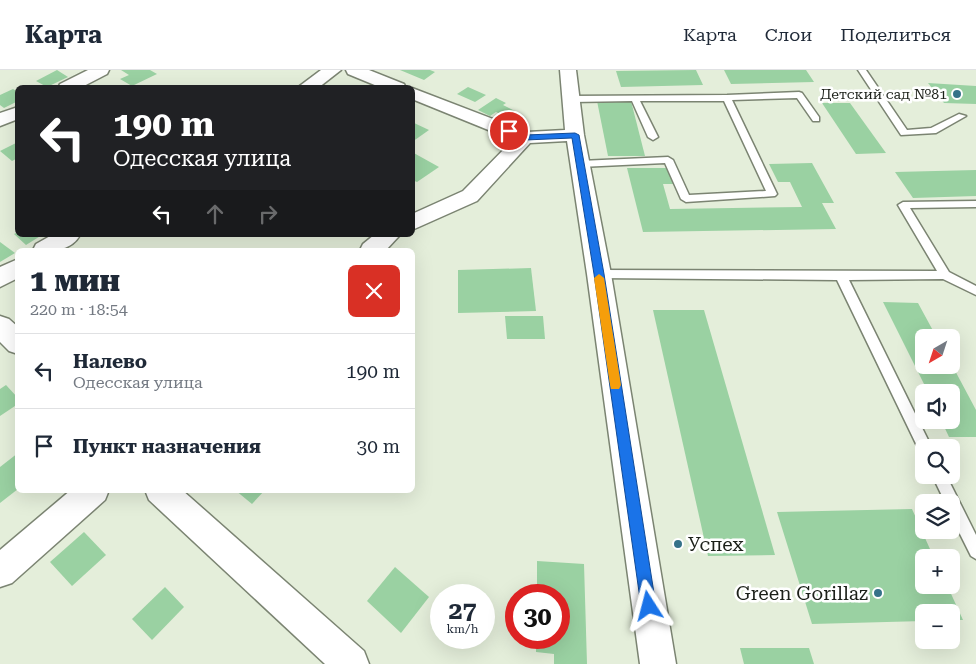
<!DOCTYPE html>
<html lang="ru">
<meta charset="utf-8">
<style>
body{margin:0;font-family:"Roboto Serif",serif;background:#f2f2f3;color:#1f2937;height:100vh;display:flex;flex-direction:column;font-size:19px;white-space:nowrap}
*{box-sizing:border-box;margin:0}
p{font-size:16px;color:#747a83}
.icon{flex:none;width:28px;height:28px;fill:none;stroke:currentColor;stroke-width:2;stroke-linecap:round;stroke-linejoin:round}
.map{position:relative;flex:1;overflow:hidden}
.drawer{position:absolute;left:15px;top:178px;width:400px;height:245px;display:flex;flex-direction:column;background:#fff;border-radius:8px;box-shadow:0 5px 20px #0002}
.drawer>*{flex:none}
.banner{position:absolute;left:15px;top:15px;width:400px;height:152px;border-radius:8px;box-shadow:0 5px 20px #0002;background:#202124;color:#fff;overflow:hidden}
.needle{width:32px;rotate:219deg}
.controls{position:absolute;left:915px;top:259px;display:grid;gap:10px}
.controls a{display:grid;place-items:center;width:45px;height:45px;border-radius:8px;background:#fff;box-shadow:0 5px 20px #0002;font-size:25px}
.speed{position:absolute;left:430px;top:514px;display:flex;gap:10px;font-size:25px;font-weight:700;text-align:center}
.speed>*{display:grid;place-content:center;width:65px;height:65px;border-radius:50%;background:#fff;box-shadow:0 5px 20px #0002;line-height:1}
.speed small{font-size:12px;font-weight:400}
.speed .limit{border:8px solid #d22;background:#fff;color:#111}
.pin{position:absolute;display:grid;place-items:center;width:42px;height:42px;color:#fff;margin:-21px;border:2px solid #fff;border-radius:50%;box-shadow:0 1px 5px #0007}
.me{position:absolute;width:55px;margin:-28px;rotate:351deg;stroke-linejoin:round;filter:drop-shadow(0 0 4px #0008)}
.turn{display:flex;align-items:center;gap:18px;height:105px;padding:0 15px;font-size:22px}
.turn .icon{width:65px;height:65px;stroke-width:2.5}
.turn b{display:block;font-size:35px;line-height:42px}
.lanes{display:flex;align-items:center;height:48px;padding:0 15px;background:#0003;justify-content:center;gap:25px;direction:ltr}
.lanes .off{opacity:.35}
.round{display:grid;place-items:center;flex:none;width:52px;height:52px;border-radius:8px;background:#f2f2f3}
.head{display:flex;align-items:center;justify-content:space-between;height:85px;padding:0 15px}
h1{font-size:30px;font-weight:800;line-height:38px}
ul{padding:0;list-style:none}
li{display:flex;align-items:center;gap:15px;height:75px;padding:0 15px;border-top:1px solid #e0e1e3}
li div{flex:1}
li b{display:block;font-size:19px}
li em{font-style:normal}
header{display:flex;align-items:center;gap:30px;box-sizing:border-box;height:70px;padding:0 25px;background:#fff;border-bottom:1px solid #e0e1e3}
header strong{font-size:24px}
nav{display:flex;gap:28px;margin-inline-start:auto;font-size:18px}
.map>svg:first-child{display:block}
.building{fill:#9ad1a2}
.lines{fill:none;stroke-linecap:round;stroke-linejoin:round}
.lane-casing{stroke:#7b8472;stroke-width:3}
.street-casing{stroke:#7b8472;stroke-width:3}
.lane{fill:#fff;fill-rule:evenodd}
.street{fill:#fff;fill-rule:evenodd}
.route{fill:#1a73e8;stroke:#114b97}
.slow{fill:#f59e0b}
.poi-dot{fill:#357289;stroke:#fff;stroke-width:2}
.labels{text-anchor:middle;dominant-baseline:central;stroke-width:5;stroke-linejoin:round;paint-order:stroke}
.far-poi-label{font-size:14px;fill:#1c2019;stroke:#fff;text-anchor:end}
.near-poi-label{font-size:19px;fill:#1c2019;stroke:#fff;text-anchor:start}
</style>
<header>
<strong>Карта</strong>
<nav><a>Карта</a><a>Слои</a><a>Поделиться</a></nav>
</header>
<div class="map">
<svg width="976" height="594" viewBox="0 0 976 594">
<rect width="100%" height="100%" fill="#e4eeda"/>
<g class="building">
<path d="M57,0l11,7 -21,10 -11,-6z"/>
<path d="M121,0h29l7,4 -25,12 -12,-7 9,-4z"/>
<path d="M400,0h30l5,2 -11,8z"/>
<path d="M696,0l7,15 -82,2 -5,-16z"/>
<path d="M724,0h82l8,12 -83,2z"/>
<path d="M928,13l48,3v18l-32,-1z"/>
<path d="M468,17l18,8 -11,7 -18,-8z"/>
<path d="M13,19l5,3v9l-14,7 -4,-3v-10z"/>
<path d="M496,28l10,5 -3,2 12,6 -8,6 -11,-5 -6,4 -12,-6z"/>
<path d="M597,31h34l14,55h-37z"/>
<path d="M822,33h28l36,50 -30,1z"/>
<path d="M412,52l17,8 -17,12z"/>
<path d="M16,73l2,15 -6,3 -12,-10z"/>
<path d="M412,82l27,15 -22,15 -5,-2z"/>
<path d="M812,93l22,40h-12l14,26 -193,3 -16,-64h41l6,16h-11l7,25 132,-2 -12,-25h-12l-9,-18z"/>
<path d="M976,100v26l-63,2 -18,-26z"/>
<path d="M18,162v3h24l-16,10 -12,-11z"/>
<path d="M0,172l15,11 -15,9z"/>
<path d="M531,198l5,43 -78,2v-43z"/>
<path d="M883,232l35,1 19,35h-13v27h28l24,45v27h-27l-8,-17h10v-28h-23z"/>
<path d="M653,240h51l71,245 -67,1z"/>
<path d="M505,246h38l2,23h-38z"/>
<path d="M6,315l12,13v6l-18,12v-27z"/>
<path d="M18,383v36l-18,14v-36z"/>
<path d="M235,420h30l-13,14z"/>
<path d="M912,439l22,49h-10v27h23l16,35h-12v-8h-27v9l-112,3 -35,-112z"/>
<path d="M84,462l22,23 -34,31 -22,-24z"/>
<path d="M537,491l47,3 3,100h-33v-10l-18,-2v-14h23v-43h-22z"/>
<path d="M395,497l34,30 -28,36 -34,-32z"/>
<path d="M165,517l19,20 -32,33 -20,-21z"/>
<path d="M740,578h69l5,16h-70z"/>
</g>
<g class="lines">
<defs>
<g id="lane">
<path d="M858,0h8l41,60 24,-2 28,-14 7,2 -30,17 -35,2z"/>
<path d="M799,22l3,1 17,24v4h-6l-16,-23 -65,2 45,94 -2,2 -89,6 -5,-3 -16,-36 -85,4 -5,-3 5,-3 88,-4 5,3 16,35 77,-4 -42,-90h-84l18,36 -5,3 -5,-3 -16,-36 -60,1 -4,-3 4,-3 155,-1z"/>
<path d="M976,131v6l-66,1 39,64 27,14v9l-33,-16 -94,1 83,168h-8v6l-4,-2 -83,-172 -238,-2 -6,-4 6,-4 338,1 -39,-66 5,-3z"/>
<path d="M932,405h14l30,60v24l-5,-3 -20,-40v-14h-6z"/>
</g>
<g id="street">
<path d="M88,0h21l-2,4 -27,14h-22l2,-4z"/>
<path d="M321,0h20l-23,18h-21z"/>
<path d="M346,0h23l35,14 2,4h-24l-34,-14z"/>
<path d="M560,0h16l8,65 27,139 65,390h-36l-53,-390 -20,-133 -37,2 -53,58 -65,29v-16l51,-23 50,-51 -101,-41v-11l115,44 38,-2z"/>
<path d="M18,37v12l-18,7v-13z"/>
<path d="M52,165h28c-10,18 -30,15 -47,15l3,-6z"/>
<path d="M374,165h26l-14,15h-26l3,-6z"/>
<path d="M18,189v19l-18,9v-20z"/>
<path d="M0,246l9,3 9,8v27l-9,-3 -9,-9z"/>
<path d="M71,420h38l-4,10 -93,83 -12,4v-37z"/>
<path d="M145,420h37l182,161 5,13h-44l-176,-164z"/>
</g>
</defs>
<use href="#lane" class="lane-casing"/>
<use href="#street" class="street-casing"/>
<use href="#lane" class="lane"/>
<use href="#street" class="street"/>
</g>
<path class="route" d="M509,59l17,6 49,-2 4,2 25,139 52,332 -2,5 -5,2 -5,-2 -3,-5 -47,-332 -22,-136 -47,2 -19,-7 -1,-2z"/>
<path class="slow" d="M599,204l5,4 17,107 -2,4h-8l-1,-4 -16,-107z"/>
<g class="poi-dot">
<circle cx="957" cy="24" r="5"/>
<circle cx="678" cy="474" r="5"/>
<circle cx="878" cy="523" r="5"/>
</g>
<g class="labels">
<g class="far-poi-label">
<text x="947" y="24">Детский сад №81</text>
</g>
<g class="near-poi-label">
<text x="688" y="474">Успех</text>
<text x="868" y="523" text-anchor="end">Green Gorillaz</text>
</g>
</g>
</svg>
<div class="controls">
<a><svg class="needle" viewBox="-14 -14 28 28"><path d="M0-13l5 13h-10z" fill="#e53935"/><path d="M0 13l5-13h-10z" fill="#747a83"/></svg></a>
<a><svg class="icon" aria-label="sound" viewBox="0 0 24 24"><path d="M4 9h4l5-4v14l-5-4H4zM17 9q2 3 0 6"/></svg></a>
<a><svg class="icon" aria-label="search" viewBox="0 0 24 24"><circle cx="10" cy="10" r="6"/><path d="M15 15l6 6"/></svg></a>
<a><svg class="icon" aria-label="layers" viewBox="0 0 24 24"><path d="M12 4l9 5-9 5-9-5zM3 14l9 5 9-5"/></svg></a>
<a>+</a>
<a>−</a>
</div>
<div class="speed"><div>27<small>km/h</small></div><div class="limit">30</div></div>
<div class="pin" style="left:509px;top:61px;background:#d93025"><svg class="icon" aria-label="arrive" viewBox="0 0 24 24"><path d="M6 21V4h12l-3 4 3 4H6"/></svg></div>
<svg class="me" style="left:649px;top:536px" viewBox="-20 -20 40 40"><path d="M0-17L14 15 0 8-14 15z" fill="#1a73e8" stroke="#fff" stroke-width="4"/></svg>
<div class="banner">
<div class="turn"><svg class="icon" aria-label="left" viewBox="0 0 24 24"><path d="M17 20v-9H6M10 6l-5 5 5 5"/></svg><div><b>190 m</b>Одесская улица</div></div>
<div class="lanes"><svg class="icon" aria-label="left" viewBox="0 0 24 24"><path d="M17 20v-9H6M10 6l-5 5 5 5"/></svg><svg class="icon off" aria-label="ahead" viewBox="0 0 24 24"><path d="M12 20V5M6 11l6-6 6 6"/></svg><svg class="icon off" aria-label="right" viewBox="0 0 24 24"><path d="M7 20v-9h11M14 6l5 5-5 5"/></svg></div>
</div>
<section class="drawer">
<div class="head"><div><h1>1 мин</h1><p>220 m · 18:54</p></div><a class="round" style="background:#d93025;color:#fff"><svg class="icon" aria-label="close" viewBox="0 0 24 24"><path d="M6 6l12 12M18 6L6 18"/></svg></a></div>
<ul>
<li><svg class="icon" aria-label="left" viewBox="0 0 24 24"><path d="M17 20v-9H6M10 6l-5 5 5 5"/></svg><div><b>Налево</b><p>Одесская улица</p></div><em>190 m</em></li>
<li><svg class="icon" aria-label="arrive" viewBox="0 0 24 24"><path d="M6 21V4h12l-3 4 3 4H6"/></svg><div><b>Пункт назначения</b></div><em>30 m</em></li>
</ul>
</section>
</div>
